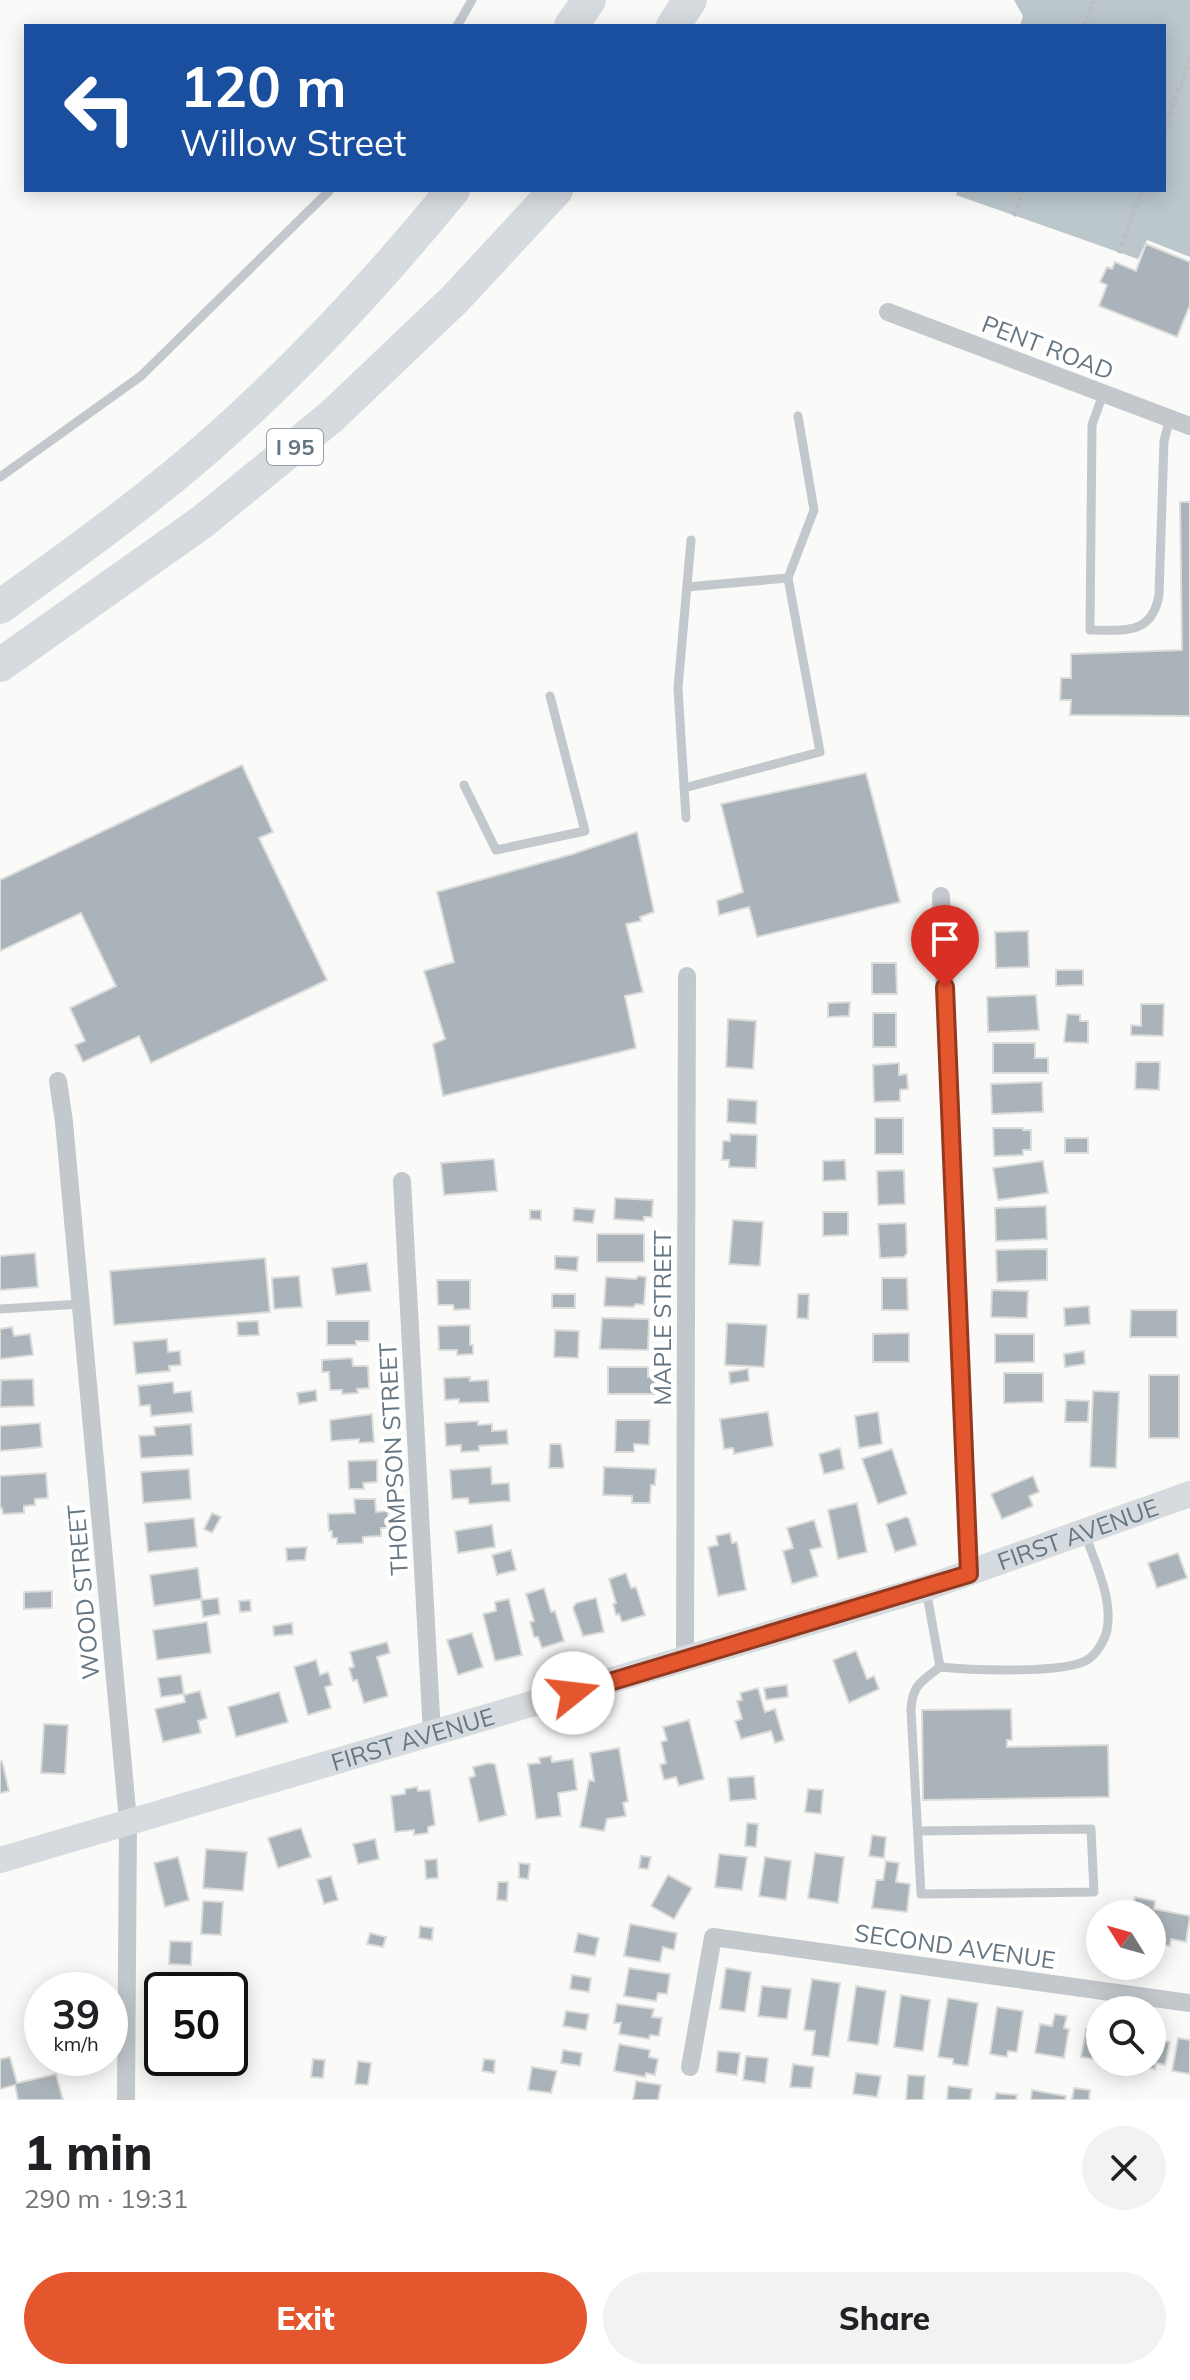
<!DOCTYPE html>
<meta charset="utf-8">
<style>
body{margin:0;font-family:Mulish,sans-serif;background:#f2f2f2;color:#202124;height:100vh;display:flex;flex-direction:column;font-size:30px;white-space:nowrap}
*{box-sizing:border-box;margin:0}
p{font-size:26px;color:#757577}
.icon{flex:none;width:44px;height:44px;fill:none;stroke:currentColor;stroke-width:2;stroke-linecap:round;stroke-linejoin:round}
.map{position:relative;height:2100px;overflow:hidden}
.drawer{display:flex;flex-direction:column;background:#fff;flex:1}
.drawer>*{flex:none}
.hud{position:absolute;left:24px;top:24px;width:1142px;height:168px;border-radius:0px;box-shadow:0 4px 20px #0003;background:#1a4fa0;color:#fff;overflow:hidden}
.needle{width:52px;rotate:307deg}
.controls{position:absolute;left:1086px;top:1900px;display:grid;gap:16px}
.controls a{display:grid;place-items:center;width:80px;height:80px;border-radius:50%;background:#fff;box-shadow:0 4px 20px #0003;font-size:40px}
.speed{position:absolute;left:24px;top:1972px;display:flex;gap:16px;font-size:40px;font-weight:700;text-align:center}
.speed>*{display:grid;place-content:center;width:104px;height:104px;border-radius:50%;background:#fff;box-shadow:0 4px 20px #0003;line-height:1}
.speed small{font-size:20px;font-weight:400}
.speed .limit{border:4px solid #111;border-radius:12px;background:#fff;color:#111}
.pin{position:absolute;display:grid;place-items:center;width:68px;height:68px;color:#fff;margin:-82px -34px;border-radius:50% 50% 50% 0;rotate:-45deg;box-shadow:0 0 8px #0007}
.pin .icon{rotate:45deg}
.me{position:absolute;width:88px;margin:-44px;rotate:74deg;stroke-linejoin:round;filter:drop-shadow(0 0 6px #0008)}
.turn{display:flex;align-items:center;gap:28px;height:168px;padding:0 24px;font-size:36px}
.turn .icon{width:104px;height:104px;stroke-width:2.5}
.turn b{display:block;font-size:56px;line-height:68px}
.round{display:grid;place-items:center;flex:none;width:84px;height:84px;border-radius:42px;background:#f2f2f2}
.overview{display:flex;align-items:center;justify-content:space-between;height:136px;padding:0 24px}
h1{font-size:48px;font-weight:800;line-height:60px}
.cta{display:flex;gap:16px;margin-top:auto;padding:16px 24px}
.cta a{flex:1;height:92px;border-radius:48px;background:#e4572e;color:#fff;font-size:32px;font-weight:800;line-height:92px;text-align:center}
.cta a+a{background:#f2f2f2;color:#202124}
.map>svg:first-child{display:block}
.water{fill:#bbc7cb}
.building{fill:#aab3b9;stroke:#dcdcda;stroke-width:2}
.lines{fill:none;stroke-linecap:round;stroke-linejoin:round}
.path{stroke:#bbbfc2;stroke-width:4;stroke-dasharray:4 4;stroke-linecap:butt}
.lane{stroke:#c3c8cc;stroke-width:9}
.street{stroke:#c3c8cc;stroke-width:18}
.secondary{stroke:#d6dbdf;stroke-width:26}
.highway{stroke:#d6dbdf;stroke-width:34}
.route-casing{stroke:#94391e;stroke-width:20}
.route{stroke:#e4572e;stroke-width:14}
.labels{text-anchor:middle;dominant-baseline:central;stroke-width:8;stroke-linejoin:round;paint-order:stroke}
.shield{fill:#fff;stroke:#939fa8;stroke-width:2}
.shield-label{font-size:22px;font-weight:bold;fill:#657683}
.street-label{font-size:24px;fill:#657683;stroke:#fff}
</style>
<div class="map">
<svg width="1190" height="2100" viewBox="0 0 1190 2100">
<rect width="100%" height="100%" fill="#fafaf8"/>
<path class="water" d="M1014,0h176v257l-43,-17 -9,19 -182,-64 2,-5h206v-164h-144l3,-10z"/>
<g class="building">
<path d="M1146,244l44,18v43l-13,32 -78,-31 8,-21 -7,-3 7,-15 5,2 3,-7 21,9z"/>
<path d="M1180,502h10v214l-120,-1 1,-15h-11l1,-22h10v-24l111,-4z"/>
<path d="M242,765l31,67 -14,6 68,142 -176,83 -12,-27 -56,26 -8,-17 10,-4 -15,-33 46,-22 -35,-73 -81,38v-71z"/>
<path d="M866,773l34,129 -143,35 -8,-30 -30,8 -2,-14 26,-9 -22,-88z"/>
<path d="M637,832l17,80 -14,5 1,4 -15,3 17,68 -18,4 11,52 -193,48 -10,-52 12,-5 -21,-68 30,-9 -17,-70 136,-38z"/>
<path d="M1028,931l1,36 -33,1 -1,-36z"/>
<path d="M872,963h24l1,31h-25z"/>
<path d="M1056,970h27v15l-27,1z"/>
<path d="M1036,995l3,35 -51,2 -1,-35z"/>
<path d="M850,1002l-1,14 -21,1v-14z"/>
<path d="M1141,1004h23l-1,32 -32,-1v-10l10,1z"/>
<rect x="873" y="1013" width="23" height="34"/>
<path d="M1067,1014l13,1v6h8v22l-24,-1z"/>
<path d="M728,1019l28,2 -3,48 -27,-2z"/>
<path d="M993,1043h42v15h13v15h-55z"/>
<path d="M1136,1062h24l-1,28 -24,-1z"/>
<path d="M899,1063v12l8,-1 1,15 -8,1v11l-26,1 -1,-37z"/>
<path d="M1042,1082l1,30 -51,2 -1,-30z"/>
<path d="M728,1099l29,2 -1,23 -29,-2z"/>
<rect x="875" y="1118" width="28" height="36"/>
<path d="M993,1128h30v2h8v20h-8v5l-29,1z"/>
<path d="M730,1134l27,1 -1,33 -27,-1v-7h-7l1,-19h7z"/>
<rect x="1065" y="1138" width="23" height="15"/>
<path d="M494,1159l3,32 -53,4 -3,-32z"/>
<path d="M845,1160l1,20 -23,1v-20z"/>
<path d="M1043,1161l5,32 -50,7 -5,-32z"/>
<path d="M904,1170l1,34 -27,1 -1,-34z"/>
<path d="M615,1198l38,2 -1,17h-8v4l-30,-2z"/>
<path d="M1046,1206l1,33 -51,2 -1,-33z"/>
<path d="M574,1208l21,2 -2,13 -20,-2z"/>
<path d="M530,1210h11v10l-11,-1z"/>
<path d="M823,1212h25v23l-25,1z"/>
<path d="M733,1220l30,2 -3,44 -31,-2z"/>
<path d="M906,1223l1,30 -3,4 -24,1 -2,-34z"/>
<rect x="597" y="1234" width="47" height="28"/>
<path d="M1047,1249v31l-50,2 -1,-32z"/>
<path d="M35,1253l3,34 -38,3v-34z"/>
<path d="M555,1256l23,1 -1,14 -22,-2z"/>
<path d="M265,1258l5,54 -156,13 -4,-54z"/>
<path d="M367,1263l4,28 -35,4 -4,-27z"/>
<path d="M299,1276l3,31 -28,2 -2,-31z"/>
<path d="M638,1276l8,1 -2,28 -8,-1 -3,3 -29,-1 2,-29 30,2z"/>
<path d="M882,1278h25l1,32h-26z"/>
<path d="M437,1280h33v29l-16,1 -1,-5h-15z"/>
<path d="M992,1290l36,1 -1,27 -36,-1z"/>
<rect x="552" y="1294" width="23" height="14"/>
<path d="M798,1294h11l-1,25 -11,-1z"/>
<path d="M1089,1306l1,18 -25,2 -1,-18z"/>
<path d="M1131,1310h46v27h-47z"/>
<path d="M602,1318l47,1 -1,31 -48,-1z"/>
<path d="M258,1321l1,14 -21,1 -1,-14z"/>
<path d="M327,1321h42v20h-13v4h-29z"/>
<path d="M727,1323l40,2 -3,42 -39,-2z"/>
<path d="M470,1325v20h3v9l-16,1v-5h-18l-1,-24z"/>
<path d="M12,1327l2,9 16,-2 3,21 -33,4v-30z"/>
<path d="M555,1330l24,1 -1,27 -24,-1z"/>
<path d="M909,1333v29h-36v-28z"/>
<path d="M995,1334h39v28l-39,1z"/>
<path d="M167,1339l1,13 12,-1 1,14 -12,1 1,5 -34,3 -3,-32z"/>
<path d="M1084,1351l1,13 -20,3 -1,-13z"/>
<path d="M352,1358l1,8h15l1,22 -12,1 1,4 -16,1v-4h-12l-1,-18h-7v-12z"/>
<path d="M608,1367h40v10h7v17h-47z"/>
<path d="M748,1369l1,12 -19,3 -1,-12z"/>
<path d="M1004,1373h39v29l-39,1z"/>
<rect x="1149" y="1375" width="30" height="63"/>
<path d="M470,1377v4l18,-1 1,22 -30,1v-4l-14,1 -1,-22z"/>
<path d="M33,1379l1,27 -34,1 1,-27z"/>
<path d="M173,1382l1,11 17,-2 2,21 -42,4 -1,-11 -10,1 -2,-20z"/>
<path d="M316,1390l1,11 -18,3 -2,-11z"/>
<path d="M1093,1391l26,1 -3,76 -26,-1z"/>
<path d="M1066,1400l23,1 -1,21h-23z"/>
<path d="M768,1412l5,34 -39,8 -1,-6 -9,1 -4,-30z"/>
<path d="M878,1412l4,32 -23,4 -4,-32z"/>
<path d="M372,1414l2,28 -15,1v-4l-28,2 -1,-21z"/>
<path d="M616,1420h34l-1,25 -15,-1v8h-19z"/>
<path d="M478,1421v4l14,-1v7l15,-1 1,14 -29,2v5l-18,1v-7l-15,1 -1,-23z"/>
<path d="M40,1423l2,24 -42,4v-25z"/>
<path d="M191,1424l2,31 -52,3 -2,-22 16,-1 -1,-8z"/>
<path d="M550,1444h11l3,22 -1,2h-14z"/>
<path d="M840,1448l4,21 -20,5 -5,-20z"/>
<path d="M892,1449l15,45 -29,10 -16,-45z"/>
<path d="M377,1460v22l-14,1 1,6h-15l-1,-28z"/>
<path d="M491,1467l1,17 17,-1 1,18 -41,3 -1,-6 -16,1 -2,-29z"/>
<path d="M604,1467l52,2 -1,16h-4l-1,18h-18v-7l-29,-1z"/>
<path d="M189,1469l2,30 -48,4 -2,-31z"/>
<path d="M46,1473l2,25 -13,1v6l-11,1v7l-21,1 -1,-6h-2v-32z"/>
<path d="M1033,1476l6,16 -10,4 4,10 -31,13 -11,-25z"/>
<path d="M354,1499h21l1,13 12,-1 1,17h-8v8l-18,1v6l-26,1v-6h-5v-7h-3l-1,-17 27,-1z"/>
<path d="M857,1503l10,49 -29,7 -10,-49z"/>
<path d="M212,1513l9,4 -9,16 -8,-4z"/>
<path d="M906,1517l3,2 8,26 -22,7 -9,-28z"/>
<path d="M194,1518l3,29 -49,5 -3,-29z"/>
<path d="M814,1520l8,27 -12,3 8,26 -26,8 -9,-33 10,-3 -6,-20z"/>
<path d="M492,1525l3,22 -37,6 -3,-22z"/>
<path d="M730,1533l2,10 5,-1 9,48 -28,6 -10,-49 10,-2 -2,-9z"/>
<path d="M307,1547l-2,13 -18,1 -1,-13z"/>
<path d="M511,1550l5,20 -19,5 -5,-20z"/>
<path d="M1178,1553l9,25 -30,10 -9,-25z"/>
<path d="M198,1568l4,32 16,-2 2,16 -17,3 -2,-18 -47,7 -4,-31z"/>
<path d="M626,1573l5,15 5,-1 9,28 -23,7 -3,-8 -3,1 -3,-11 3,-1 -7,-24z"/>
<path d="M544,1588l7,24 4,-1 9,30 -22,7 -4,-11h-4l-4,-15 4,-1 -8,-27z"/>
<path d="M52,1591v17l-28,1v-17z"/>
<path d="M596,1598l8,34 -21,4 -10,-28 3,-5z"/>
<path d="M509,1599l13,56 -27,6 -12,-47 13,-3 -1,-9z"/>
<path d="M250,1600l1,11 -11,1 -1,-11z"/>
<path d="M207,1622l4,31 -54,7 -4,-30z"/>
<path d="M292,1623l1,11 -19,2 -1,-10z"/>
<path d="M472,1633l11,34 -25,8 -11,-35z"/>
<path d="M387,1642l3,11 -13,4 11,39 -24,7 -7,-23 -4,1 -4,-13 5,-1 -4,-15z"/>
<path d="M856,1651l11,28 7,-3 5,13 -30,14 -16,-43z"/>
<path d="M316,1660l4,15 8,-3 4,13 -7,2 6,21 -23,7 -14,-48z"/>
<path d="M181,1675l3,19 -23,3 -3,-19z"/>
<path d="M787,1685l1,12 -22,3 -2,-12z"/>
<path d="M758,1688l7,24 10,-3 9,31 -9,3 -4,-12 -30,8 -6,-18 7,-2 -5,-18 5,-1 -2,-7z"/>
<path d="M200,1691l7,27 -9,3 3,12 -38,9 -8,-33 30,-7 -1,-7z"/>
<path d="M279,1692l9,30 -52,15 -8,-30z"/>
<path d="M1011,1709l1,31h-5v7l101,-2 1,52 -186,3 -1,-90z"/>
<path d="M689,1720l15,59 -25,7 -3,-9 -12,3 -4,-15 6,-2 -5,-21 6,-2 -4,-13z"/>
<path d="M44,1724l24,1 -3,49 -24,-1z"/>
<path d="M619,1748l9,53 -5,2 3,13 -19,3 -3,12 -24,-4 9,-47 5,1 -4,-28z"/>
<path d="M551,1756l1,6 21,-3 4,31 -19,3 3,23 -25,3 -8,-55 12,-1 -1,-5z"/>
<path d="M2,1761l7,30 -9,2v-31z"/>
<path d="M489,1763l6,1 11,51 -27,7 -10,-44 6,-2 -2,-9z"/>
<path d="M754,1776l2,23 -26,2 -2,-23z"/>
<path d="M417,1787l1,4 12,-1 5,35 -7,2v6l-14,2v-5l-19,2 -4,-36 14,-2v-5z"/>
<path d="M808,1789l15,1 -2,24 -16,-2z"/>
<path d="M747,1823l11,1 -2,23 -11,-1z"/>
<path d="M301,1828l10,29 -33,11 -10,-30z"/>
<path d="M872,1835l14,2 -2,21 -15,-2z"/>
<path d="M375,1839l4,20 -21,5 -5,-20z"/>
<path d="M206,1849l41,3 -4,39 -40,-3z"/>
<path d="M815,1853l29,4 -6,46 -30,-5z"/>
<path d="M719,1854l28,3 -5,33 -27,-3z"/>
<path d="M641,1856l10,1 -3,12 -9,-1z"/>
<path d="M178,1857l11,43 -24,7 -11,-44z"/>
<path d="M765,1857l26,4 -5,39 -27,-4z"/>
<path d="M437,1859l1,19 -12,1 -1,-19z"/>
<path d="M886,1861l13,2 -3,19 14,2 -3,28 -35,-4 4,-28h7z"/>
<path d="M519,1863l11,1 -2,15 -9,-1z"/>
<path d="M668,1875l24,13 -18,31 -23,-13z"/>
<path d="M331,1876l7,24 -14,4 -7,-24z"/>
<path d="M498,1882h10l-1,19 -10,-1z"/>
<path d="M1135,1897l20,4 -1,8 36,7 -4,26 -15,-3 -1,7 -18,-3v-29h-21z"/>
<path d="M203,1901l20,1 -2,33 -20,-1z"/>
<path d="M630,1924l47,9 -3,17 -11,-3 -3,15 -36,-6z"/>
<path d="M420,1926l13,2 -1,12 -13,-2z"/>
<path d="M370,1933l16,4 -3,10 -16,-3z"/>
<path d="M578,1933l21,5 -4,18 -21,-4z"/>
<path d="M170,1941l22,1 -1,23 -22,-1z"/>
<path d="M629,1968l41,6 -3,20 -9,-1 -2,8 -32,-5z"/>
<path d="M726,1968l25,4 -6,40 -25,-3z"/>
<path d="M572,1975l19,3 -2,14 -19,-3z"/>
<path d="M812,1979l28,4 -11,74 -17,-2 3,-24 -11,-1z"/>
<path d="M762,1986l29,3 -4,30 -29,-3z"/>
<path d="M856,1986l30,5 -8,54 -30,-4z"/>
<path d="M901,1995l29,5 -7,51 -29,-4z"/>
<path d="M948,1998l30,5 -10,63 -15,-2v-5l-15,-2z"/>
<path d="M617,2004l37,5 -2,8 10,1 -3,18 -9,-1 -1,4 -30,-5 2,-11h-7z"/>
<path d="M997,2007l26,4 -6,41 -9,-1 -1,6 -17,-3z"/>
<path d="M566,2011l23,3 -3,16 -23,-4z"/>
<path d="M1055,2014l12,2 -3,12 5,1 -5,29 -29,-5 5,-29 12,2z"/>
<path d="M1086,2029l14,3v28l-19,-3z"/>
<path d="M1178,2038l12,2v34l-18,-3z"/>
<path d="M1152,2039l18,3 -5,23 -9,-2 -1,6 -29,-5 26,-2z"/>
<path d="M619,2044l31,6 -1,7 9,2 -3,16 -9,-2 -1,4 -31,-6z"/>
<path d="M230,2049l10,1 -2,25 -20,-2 2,-15h10z"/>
<path d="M563,2050l19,3 -2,13 -19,-3z"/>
<path d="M718,2051l22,2 -3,22 -21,-3z"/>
<path d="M746,2056l22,2 -3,25 -22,-3z"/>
<path d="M10,2057l7,26 39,-9 7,26h-45l-3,-15 -15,4v-30z"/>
<path d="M313,2059l12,1 -2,18 -12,-1z"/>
<path d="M484,2059l11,1 -1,13 -12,-2z"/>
<path d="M358,2061l13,2 -3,22 -13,-1z"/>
<path d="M793,2064l21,3 -3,21 -21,-1z"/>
<path d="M532,2067l25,4 -6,22 -23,-3z"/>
<path d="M856,2073l25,3 -4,21 -24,-3z"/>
<path d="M908,2075l17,1 -2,24h-17z"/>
<path d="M636,2081l25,4 -3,15h-25z"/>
<path d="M948,2086l24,3 -2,11h-23z"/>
<path d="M1074,2088l16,2 -1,10h-17z"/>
<path d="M1032,2090l34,6 -1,4h-34z"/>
<path d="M996,2093l21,2 -1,5h-21z"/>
</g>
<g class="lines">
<g class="path">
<path d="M1084,26l10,-26"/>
<path d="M1164,130l26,-71"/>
<path d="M1014,216l9,-26"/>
<path d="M1119,253l23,-63"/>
</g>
<g class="lane">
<path d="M457,26l15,-26"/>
<path d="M1103,394l-11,31 -2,205c33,0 62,6 69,-35l5,-154 6,-23"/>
<path d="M0,477l141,-101 189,-186"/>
<path d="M687,587l101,-9"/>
<path d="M464,785l32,65 89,-19 -35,-135"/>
<path d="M684,788l136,-36 -32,-174 26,-68 -16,-94"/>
<path d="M686,818l-8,-130 13,-148"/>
<path d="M0,1309l81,-5"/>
<path d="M940,1667c29,3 125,7 147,-7 9,-5 18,-20 20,-30 6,-32 -12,-67 -22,-96"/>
<path d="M918,1831l173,-2 3,63 -173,2 -10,-184c1,-25 11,-29 29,-43l-14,-78"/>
</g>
<g class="street">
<path d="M888,312l302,114"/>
<path d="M941,896l28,678"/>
<path d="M58,1081l6,41 64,699 -2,279"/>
<path d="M402,1181l30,553"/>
<path d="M685,1660l2,-684"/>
<path d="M690,2067l23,-130 477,66"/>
</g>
<path class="secondary" id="s1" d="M0,1860l926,-272 264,-94"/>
<g class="highway">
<path d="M571,26l18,-26"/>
<path d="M673,26l17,-26"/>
<path d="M0,607c80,-58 161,-116 234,-183 79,-72 151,-151 219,-234"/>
<path d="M0,665l202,-143 130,-106 123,-117 101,-109"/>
</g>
</g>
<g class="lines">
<defs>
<path id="route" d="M573,1693l396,-119 -24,-587"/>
</defs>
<use href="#route" class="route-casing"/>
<use href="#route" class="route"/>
</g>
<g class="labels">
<rect class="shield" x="267" y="429" width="56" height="36" rx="6"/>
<g class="shield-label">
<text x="295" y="447">I 95</text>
</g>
<g class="street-label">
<text transform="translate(1048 347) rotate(21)">PENT ROAD</text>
<text transform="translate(662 1318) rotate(-90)">MAPLE STREET</text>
<text transform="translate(393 1459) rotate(-93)">THOMPSON STREET</text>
<text stroke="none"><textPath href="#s1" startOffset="1126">FIRST AVENUE</textPath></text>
<text transform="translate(83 1592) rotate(-95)">WOOD STREET</text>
<text stroke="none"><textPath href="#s1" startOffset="430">FIRST AVENUE</textPath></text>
<text transform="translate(955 1946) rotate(8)">SECOND AVENUE</text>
</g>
</g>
</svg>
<div class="controls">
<a><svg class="needle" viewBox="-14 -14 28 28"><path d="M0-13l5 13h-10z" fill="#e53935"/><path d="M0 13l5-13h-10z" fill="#757577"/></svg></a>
<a><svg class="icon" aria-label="search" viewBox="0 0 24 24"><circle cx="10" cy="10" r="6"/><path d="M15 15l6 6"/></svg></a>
</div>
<div class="speed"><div>39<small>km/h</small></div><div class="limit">50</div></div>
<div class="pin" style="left:945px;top:987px;background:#d93025"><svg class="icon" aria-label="arrive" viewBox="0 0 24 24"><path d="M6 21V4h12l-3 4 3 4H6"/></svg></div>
<svg class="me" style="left:573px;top:1693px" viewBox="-20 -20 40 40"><circle r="19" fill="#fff"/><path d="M0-13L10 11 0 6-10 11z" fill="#e4572e"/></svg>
<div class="hud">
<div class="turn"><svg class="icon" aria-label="left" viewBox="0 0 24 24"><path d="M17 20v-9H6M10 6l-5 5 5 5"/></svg><div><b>120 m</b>Willow Street</div></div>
</div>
</div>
<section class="drawer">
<div class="overview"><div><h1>1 min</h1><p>290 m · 19:31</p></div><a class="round"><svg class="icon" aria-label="close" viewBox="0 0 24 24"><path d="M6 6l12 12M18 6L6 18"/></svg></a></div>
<div class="cta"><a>Exit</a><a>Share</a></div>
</section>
